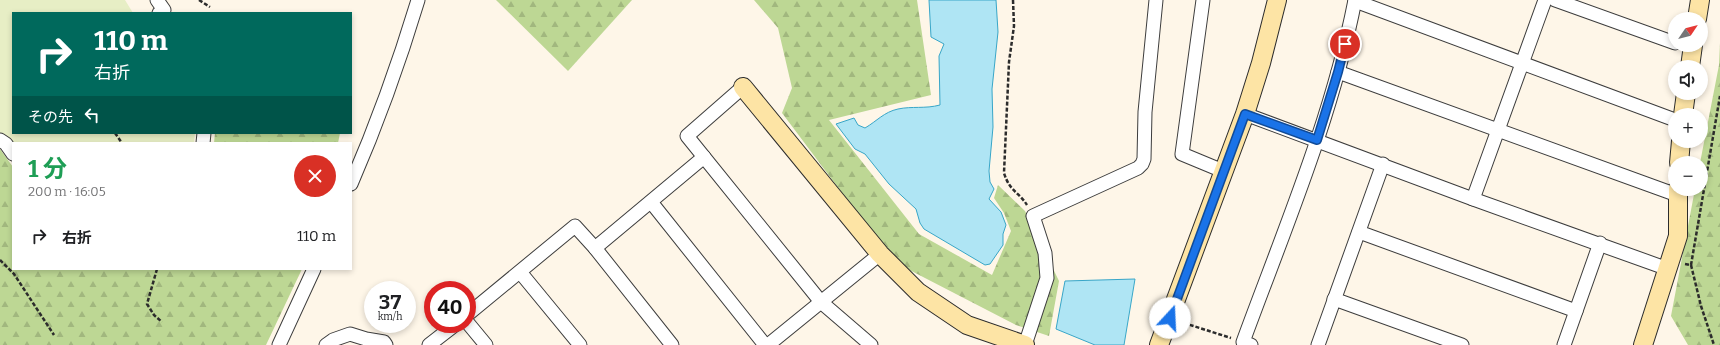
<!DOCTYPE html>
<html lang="ja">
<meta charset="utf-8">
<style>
body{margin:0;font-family:Bitter,"Noto Sans JP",serif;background:#f2f2f2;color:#202124;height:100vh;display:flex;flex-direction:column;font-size:15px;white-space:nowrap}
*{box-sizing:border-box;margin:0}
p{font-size:13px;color:#757577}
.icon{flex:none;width:22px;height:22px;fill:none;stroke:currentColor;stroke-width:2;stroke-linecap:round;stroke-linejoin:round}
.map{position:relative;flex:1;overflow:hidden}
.side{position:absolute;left:12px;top:142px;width:340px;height:128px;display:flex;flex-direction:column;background:#fff;border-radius:0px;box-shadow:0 2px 6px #0003}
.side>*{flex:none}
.top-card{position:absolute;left:12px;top:12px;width:340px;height:122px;border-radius:0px;box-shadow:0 2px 6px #0003;background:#00695c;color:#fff;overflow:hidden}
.needle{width:26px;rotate:55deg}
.fabs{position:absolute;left:1668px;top:12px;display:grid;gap:8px}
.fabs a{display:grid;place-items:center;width:40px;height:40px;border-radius:50%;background:#fff;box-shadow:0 2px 6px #0003;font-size:20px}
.speed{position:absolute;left:364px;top:281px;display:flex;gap:8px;font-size:20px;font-weight:700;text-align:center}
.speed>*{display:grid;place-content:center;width:52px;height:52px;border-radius:50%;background:#fff;box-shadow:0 2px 6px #0003;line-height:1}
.speed small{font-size:10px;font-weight:400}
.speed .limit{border:6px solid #d22;background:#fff;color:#111}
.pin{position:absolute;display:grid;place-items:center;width:34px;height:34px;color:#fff;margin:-17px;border:2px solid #fff;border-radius:50%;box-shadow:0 1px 4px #0007}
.me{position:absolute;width:44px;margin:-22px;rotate:20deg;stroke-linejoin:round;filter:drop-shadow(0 0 3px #0008)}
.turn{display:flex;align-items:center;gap:14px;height:84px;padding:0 16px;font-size:18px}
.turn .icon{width:52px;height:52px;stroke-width:2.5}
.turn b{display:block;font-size:28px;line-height:34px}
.then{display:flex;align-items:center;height:38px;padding:0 16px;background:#0003;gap:8px;font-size:15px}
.round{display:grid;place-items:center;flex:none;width:42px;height:42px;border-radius:21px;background:#f2f2f2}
.summary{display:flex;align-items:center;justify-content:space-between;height:68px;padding:0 16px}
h1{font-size:24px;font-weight:700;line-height:30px;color:#1e9e55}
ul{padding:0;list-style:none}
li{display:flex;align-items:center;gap:12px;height:52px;padding:0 16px}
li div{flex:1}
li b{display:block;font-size:15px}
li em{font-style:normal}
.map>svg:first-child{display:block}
.forest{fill:url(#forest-firs)}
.pitch{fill:#e7eec5}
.water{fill:#afe5f4;stroke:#38a6c8}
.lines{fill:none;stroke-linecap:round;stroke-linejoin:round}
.street-casing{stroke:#3d3d3d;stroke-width:15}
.secondary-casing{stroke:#2c2c2c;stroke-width:20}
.path{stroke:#2c2c2c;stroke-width:2.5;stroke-dasharray:4 2;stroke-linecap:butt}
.street{stroke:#fff;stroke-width:13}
.secondary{stroke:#fde4a5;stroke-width:18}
.route-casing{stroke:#114b97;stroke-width:10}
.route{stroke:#1a73e8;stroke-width:7}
</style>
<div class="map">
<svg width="1720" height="345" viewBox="0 0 1720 345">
<defs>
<pattern id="forest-firs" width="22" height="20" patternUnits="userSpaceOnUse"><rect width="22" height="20" fill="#bdd794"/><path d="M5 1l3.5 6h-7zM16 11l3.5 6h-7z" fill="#a1b77e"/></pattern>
</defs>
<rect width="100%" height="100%" fill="#fef6e8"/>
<g class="forest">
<path d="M496,0h136l-64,71z"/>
<path d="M754,0h163l14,95 -102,25 90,114 73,41 19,-44 -7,-18 -10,-15 4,-13 27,26 34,70 -10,55 -33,-11 -122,-63 -112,-149 10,-25 -14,-60z"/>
<path d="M1720,43v302h-32l-17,-29 24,-127h6l-1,-26 19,-98z"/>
<path d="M215,133h125l-2,10h-124z"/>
<path d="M0,149l13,18v102h289l-36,76h-266z"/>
</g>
<path class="pitch" d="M0,0h125l8,13h-120v120h182l-1,10h-181l-13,-8z"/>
<g class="water">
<path d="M929,0h67l2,32 -6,57 1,38 -4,44 1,11 4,7 -5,10 12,13 5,13 -3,9v11l-13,19 -5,1 -61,-36 -4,-6 -4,-14 -27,-25 -24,-30 -10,-5 -19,-25 18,-6 4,7 7,3c12,-7 19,-16 33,-19 14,-3 27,0 42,-4l-1,-49 5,-12 -13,-7z"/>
<path d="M1135,279l-11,66h-29l-39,-16 9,-48z"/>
</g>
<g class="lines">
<defs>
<g id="street">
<path d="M157,0l7,10 -5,3"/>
<path d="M1203,0l-21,154 41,17"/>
<path d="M1555,0l120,43"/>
<path d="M1355,1l320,119"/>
<path d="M1338,72l339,123"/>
<path d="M743,87l-56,49 134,166 50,43"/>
<path d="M1245,114l228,85 195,70"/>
<path d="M0,140l6,4 7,10"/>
<path d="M203,143l1,-10"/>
<path d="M351,184c26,-60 48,-121 67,-184"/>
<path d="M1473,199l72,-199"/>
<path d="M651,202l114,143"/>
<path d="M1359,232l217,79"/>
<path d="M595,248l109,-91"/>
<path d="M520,272l60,73"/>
<path d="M1334,299l128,46"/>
<path d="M467,315l108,-89 20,22 77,97"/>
<path d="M467,322l19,23"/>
<path d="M279,345l35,-76"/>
<path d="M326,345l7,-5 17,-6 16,5 18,3 2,3"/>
<path d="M429,345l27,-21"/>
<path d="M768,345l112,-91"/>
<path d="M1025,345l22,-67 -2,-25 -12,-37 105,-48 4,-4 2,-5 1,-47 11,-112"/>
<path d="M1251,345l-8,-3c41,-112 89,-224 112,-342"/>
<path d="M1318,345l65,-181"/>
<path d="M1564,345l36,-102"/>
</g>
<g id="secondary">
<path d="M1697,19l3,-19"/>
<path d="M1690,67l3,-22"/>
<path d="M743,87l137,167 38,38 49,33 58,20"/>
<path d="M1683,115l3,-22"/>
<path d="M1679,163l2,-22"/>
<path d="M1159,345l86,-231 16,-51 16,-63"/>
<path d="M1643,345l35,-109v-47"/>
</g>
</defs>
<use href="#street" class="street-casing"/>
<use href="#secondary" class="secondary-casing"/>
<g class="path">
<path d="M199,0l11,7"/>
<path d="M1013,0l1,26 -5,36 -5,111c6,19 14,18 23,32"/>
<path d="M115,133l7,10"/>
<path d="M0,260l14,14 40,61"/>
<path d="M1685,264l6,1 29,-169"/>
<path d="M1691,265l10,41 13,39"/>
<path d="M157,269l-10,35 7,11 8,7"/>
<path d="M1184,323l47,15"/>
</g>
<use href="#street" class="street"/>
<use href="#secondary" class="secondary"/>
</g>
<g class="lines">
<defs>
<path id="route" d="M1170,318l75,-204 72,26 21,-68 7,-28"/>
</defs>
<use href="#route" class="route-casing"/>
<use href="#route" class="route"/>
</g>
</svg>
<div class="fabs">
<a><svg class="needle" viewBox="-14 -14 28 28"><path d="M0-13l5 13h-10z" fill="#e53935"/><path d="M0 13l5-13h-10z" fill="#757577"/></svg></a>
<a><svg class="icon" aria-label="sound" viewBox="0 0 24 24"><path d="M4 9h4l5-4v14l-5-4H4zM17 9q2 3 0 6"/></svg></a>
<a>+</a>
<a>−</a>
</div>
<div class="speed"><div>37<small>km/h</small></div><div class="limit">40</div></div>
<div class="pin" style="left:1345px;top:44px;background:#d93025"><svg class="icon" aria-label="arrive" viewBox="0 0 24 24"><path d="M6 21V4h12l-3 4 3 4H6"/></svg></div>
<svg class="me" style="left:1170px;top:318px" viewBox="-20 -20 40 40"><circle r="19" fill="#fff"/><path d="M0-13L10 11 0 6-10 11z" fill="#1a73e8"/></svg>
<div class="top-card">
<div class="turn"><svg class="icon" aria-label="right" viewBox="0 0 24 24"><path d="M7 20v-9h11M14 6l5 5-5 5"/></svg><div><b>110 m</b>右折</div></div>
<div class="then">その先<svg class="icon" aria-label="left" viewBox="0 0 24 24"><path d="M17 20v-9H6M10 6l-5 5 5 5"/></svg></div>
</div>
<section class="side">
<div class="summary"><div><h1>1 分</h1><p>200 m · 16:05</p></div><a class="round" style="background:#d93025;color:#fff"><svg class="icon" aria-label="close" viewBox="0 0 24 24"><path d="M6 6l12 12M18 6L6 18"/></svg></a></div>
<ul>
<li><svg class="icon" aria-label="right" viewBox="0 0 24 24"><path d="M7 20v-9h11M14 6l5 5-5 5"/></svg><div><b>右折</b></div><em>110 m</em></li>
</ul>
</section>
</div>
